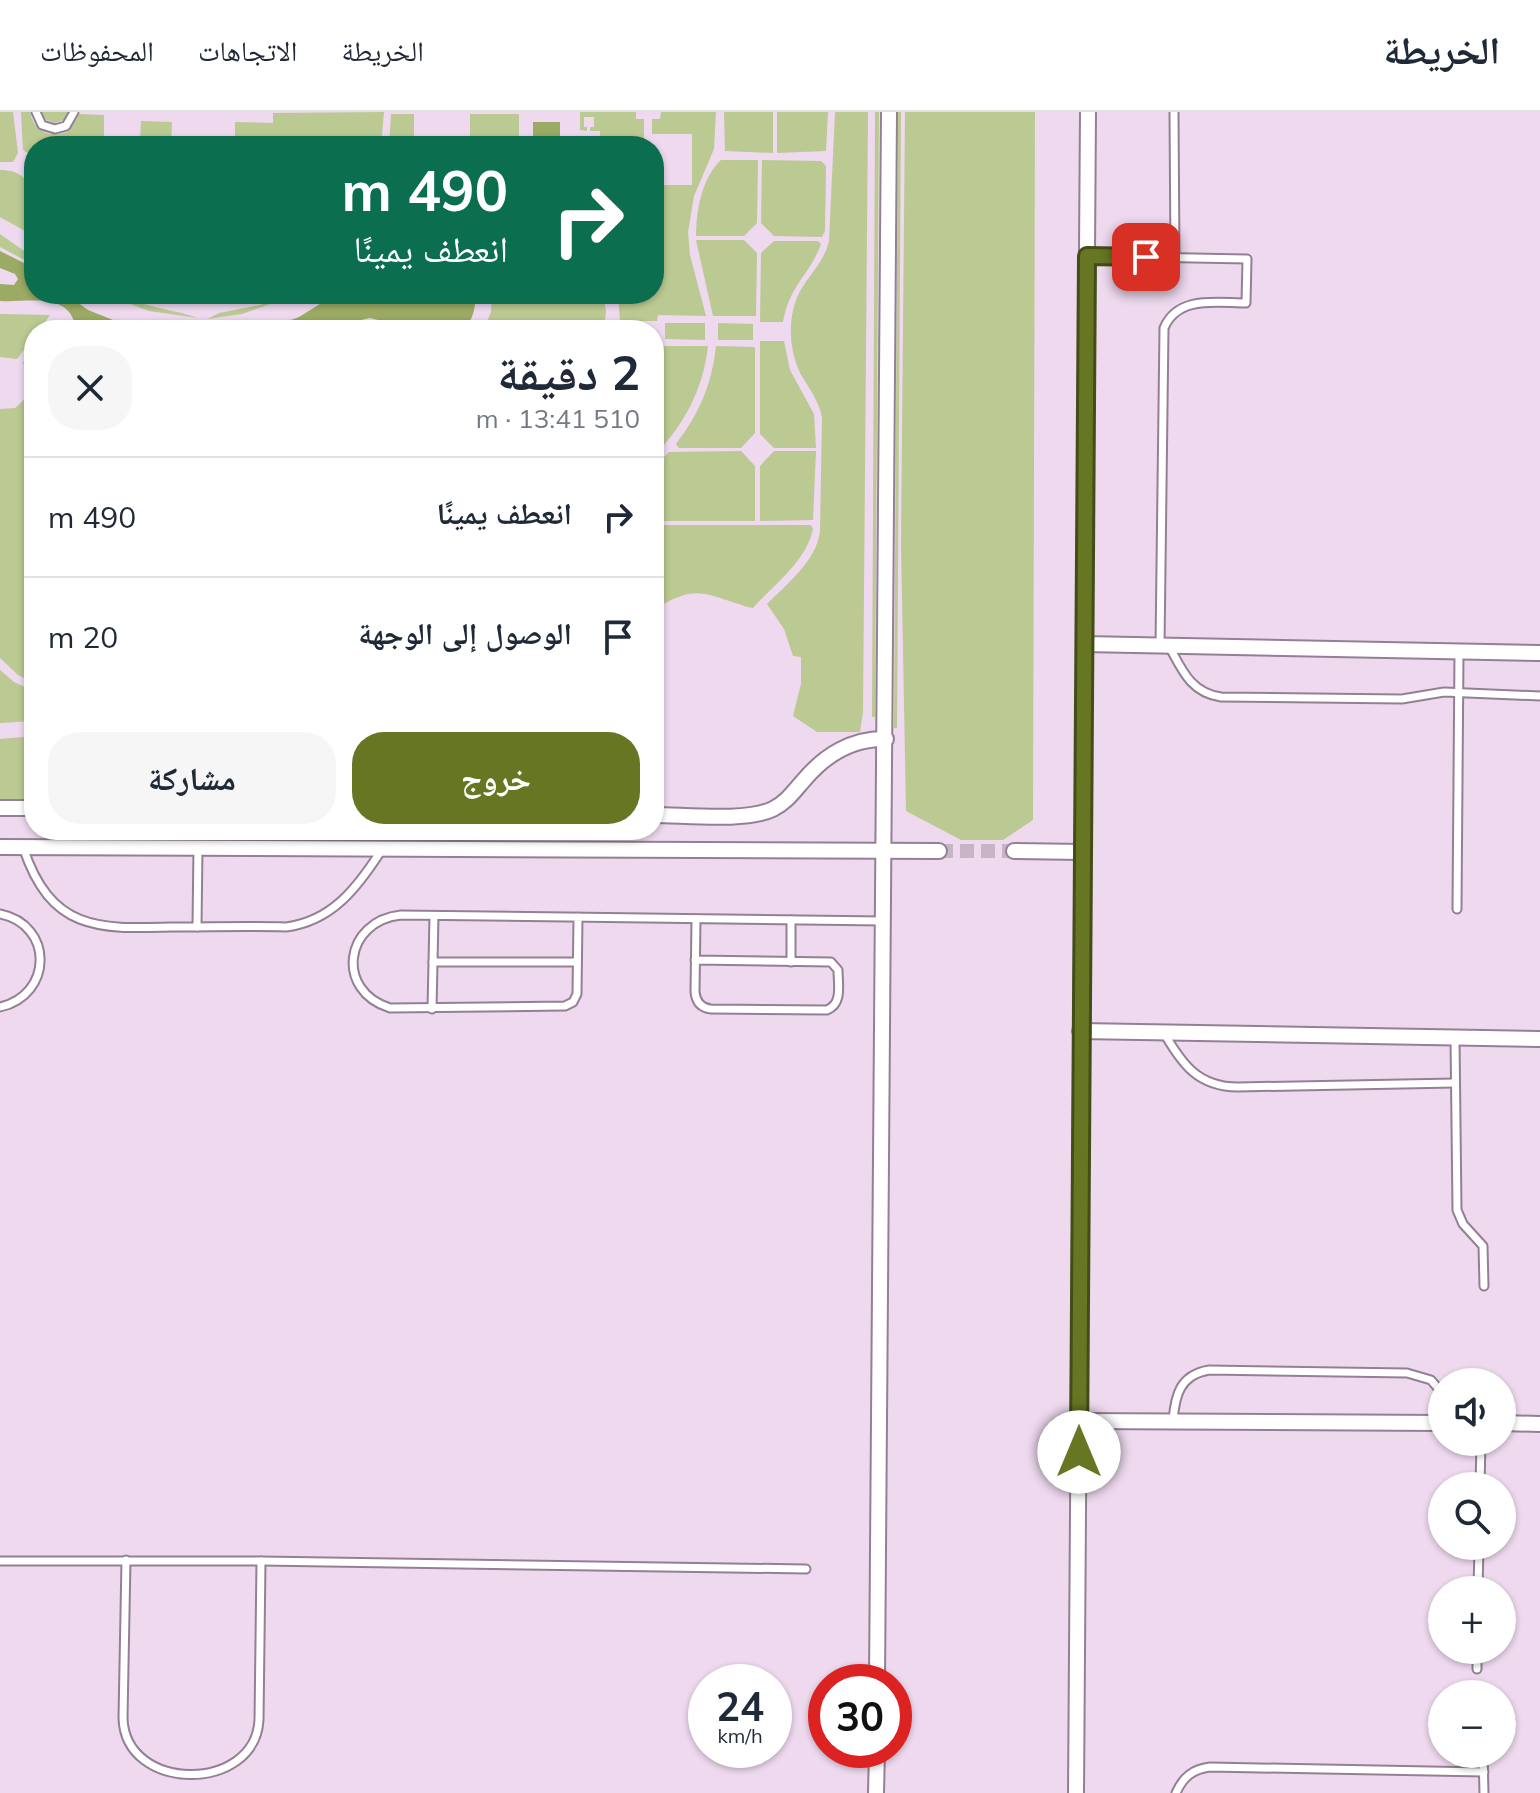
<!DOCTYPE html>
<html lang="ar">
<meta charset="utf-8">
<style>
body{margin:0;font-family:Mulish,"Noto Naskh Arabic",sans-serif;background:#f6f6f7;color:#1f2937;direction:rtl;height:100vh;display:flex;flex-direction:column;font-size:30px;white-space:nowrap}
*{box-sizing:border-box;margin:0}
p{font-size:26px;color:#747a83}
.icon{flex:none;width:44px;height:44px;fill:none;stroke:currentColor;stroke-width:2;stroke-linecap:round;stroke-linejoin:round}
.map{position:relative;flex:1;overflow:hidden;direction:ltr}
.sheet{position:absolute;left:24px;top:208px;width:640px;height:520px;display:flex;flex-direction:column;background:#fff;border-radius:32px;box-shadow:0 2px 6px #0004;direction:rtl}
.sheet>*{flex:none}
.hud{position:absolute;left:24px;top:24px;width:640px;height:168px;border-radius:32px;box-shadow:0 2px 6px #0004;direction:rtl;background:#0b6e4f;color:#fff;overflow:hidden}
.fabs{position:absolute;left:1428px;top:1256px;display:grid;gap:16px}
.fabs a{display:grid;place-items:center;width:88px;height:88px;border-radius:50%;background:#fff;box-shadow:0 2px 6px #0004;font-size:40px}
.speed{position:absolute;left:688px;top:1552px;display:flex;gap:16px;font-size:40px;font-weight:700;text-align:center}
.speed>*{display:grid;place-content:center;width:104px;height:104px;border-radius:50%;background:#fff;box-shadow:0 2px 6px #0004;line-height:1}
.speed small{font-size:20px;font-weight:400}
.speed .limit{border:12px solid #d22;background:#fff;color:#111}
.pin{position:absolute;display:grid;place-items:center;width:68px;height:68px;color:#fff;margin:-34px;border-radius:16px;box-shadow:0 4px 12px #0006}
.me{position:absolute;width:88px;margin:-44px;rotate:0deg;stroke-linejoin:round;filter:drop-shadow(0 0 6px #0008)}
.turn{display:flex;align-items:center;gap:28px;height:168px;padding:0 24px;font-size:36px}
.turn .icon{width:104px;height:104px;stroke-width:2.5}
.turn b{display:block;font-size:56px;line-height:68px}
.round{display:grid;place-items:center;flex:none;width:84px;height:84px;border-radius:32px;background:#f6f6f7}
.overview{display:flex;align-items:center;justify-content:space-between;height:136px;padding:0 24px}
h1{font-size:48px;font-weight:700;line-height:60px}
.cta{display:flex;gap:16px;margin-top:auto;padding:16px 24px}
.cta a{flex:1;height:92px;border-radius:32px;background:#677623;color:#fff;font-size:32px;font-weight:700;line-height:92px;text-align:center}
.cta a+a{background:#f6f6f7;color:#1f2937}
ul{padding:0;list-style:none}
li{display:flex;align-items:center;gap:24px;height:120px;padding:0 24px;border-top:2px solid #e0e1e3}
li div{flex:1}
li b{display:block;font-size:30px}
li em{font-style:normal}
header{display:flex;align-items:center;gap:48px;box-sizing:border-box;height:112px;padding:0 40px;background:#fff;border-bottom:2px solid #e0e1e3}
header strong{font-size:38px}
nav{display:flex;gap:44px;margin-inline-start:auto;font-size:28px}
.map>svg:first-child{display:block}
.green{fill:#bbc992}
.water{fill:#9bab64}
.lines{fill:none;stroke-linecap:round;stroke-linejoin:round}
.street-tunnel{stroke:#c7b4c7;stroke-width:14;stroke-dasharray:14 7;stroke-linecap:butt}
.lane-casing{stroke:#938093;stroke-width:11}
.street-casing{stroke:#938093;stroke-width:18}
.lane{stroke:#fff;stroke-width:7}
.street{stroke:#fff;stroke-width:14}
.route-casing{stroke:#434d17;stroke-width:20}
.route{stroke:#677623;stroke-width:14}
</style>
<header>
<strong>الخريطة</strong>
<nav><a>الخريطة</a><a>الاتجاهات</a><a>المحفوظات</a></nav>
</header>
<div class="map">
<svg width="1540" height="1681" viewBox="0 0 1540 1681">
<rect width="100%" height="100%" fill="#eed9ef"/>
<g class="green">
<path d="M0,0h13l5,41 -5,9h-13z"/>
<path d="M21,0h9c4,20 20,27 39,19l10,-17 25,1v26l36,1 1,-21 31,1 -1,24h-137v11l-11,-7z"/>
<path d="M40,0h29l-3,7 -11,4 -11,-4z"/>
<path d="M384,0l-3,34h-146v-24l38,1v-10z"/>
<path d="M580,0h56v7h8v27h-32l-1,-3 -11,3v-15h-10v-4h4v-10h-10v10h3v4l-7,-1z"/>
<path d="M661,0h55l-2,37 -20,47 -6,36 2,23 16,61 -48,-1 -1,6h-37l-2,-27h36v-109h38v-51h-40v-15h8z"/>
<path d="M724,0h49v41l-48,-2z"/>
<path d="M777,0h51l-2,39 -49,2z"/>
<path d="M835,0h33l-5,600 -3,20h-43l-24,-16 8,-32v-27l-8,-1 -9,-27 -17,-25c20,-20 49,-43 53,-72l2,-115c-3,-15 -11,-26 -19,-39 -13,-22 -16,-53 -7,-78 8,-21 28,-36 33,-59z"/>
<path d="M875,0h4l-4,605h-3z"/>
<path d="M898,0h3l-4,616h-3z"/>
<path d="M905,0h130l-2,708 -30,20h-42l-55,-29 -5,-268z"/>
<path d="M391,2h23v32h-25z"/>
<rect x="470" y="2" width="49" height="32"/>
<path d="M721,48h37l-1,63 -13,13h-48c0,-26 6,-58 25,-76z"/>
<path d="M762,48l59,1 5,5 -1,65 -3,6 -48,-1 -13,-13z"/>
<path d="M0,58c39,0 34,36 34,66l-34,-19z"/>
<path d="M0,122l34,24v7l-34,-18z"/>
<path d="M696,128h48l13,13 -1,63h-43z"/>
<path d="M774,129h44l3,3c-11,31 -31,40 -38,78h-23l1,-69z"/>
<path d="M104,182c16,0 29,8 44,11 17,5 34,7 50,13l-49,-7z"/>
<path d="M288,182h10l-56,20 -35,5 12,-6 41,-8z"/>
<path d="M492,182h111l3,17 -2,19h-120l7,-18z"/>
<path d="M0,202l50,1 -11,15h-5v7l-17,22 -17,-2z"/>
<path d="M665,211h40v17l-40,-1z"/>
<path d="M718,211l35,1v16h-35z"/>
<path d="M654,228h3l1,6h50c-5,44 -24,79 -54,110z"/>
<path d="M760,229h24l6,29 24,44 2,34h-42l-14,-14z"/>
<path d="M716,234l39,1v86l-14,15h-62l-3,-4c23,-30 36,-60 40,-98z"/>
<path d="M34,237v334l-16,-8 -18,-17v-249l15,-1 14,-13 3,-18 -9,-14z"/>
<path d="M741,339l14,15v55h-101v-54l15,-15z"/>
<path d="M774,339h42l-3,69 -53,1v-55z"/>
<path d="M656,413h155l2,4c-7,33 -39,55 -60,79 -45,-11 -54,-28 -99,2 0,-28 9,-58 2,-85z"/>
<path d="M0,558l14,12 20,9v30l-34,2z"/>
<path d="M34,624v63h-34v-60z"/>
</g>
<g class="water">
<rect x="533" y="10" width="27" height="24"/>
<path d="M0,139l34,17v26h32l22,16 50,20h-62c-5,-40 -48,-27 -76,-29v-17l14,1 4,-6 -3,-5 -15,-6z"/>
<path d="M336,182h139c1,14 -2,25 -11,36h-70l-12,-9 -12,-3 -18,4 -9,8h-79l35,-13z"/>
</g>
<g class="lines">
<path class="street-tunnel" d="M939,739h75"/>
<defs>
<g id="lane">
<path d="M36,0l6,13 13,4 11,-3 8,-14"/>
<path d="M1174,0l1,146"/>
<path d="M1087,144l160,3 -1,44c-29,0 -68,-8 -82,25l-4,318"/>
<path d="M1169,534c13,24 22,47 52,51l181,2 42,-7 96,4"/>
<path d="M23,735c28,85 76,82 152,80 37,0 74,-1 111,0 46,-6 71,-39 95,-76"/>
<path d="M1457,797l2,-258"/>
<path d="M0,802c54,11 53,81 0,93"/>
<path d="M578,805l-1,77 -4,8 -8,4 -175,2c-55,-17 -46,-87 11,-93l482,6"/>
<path d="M197,815l1,-80"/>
<path d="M695,848l136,2 7,8c0,14 5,34 -11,40l-116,-1c-10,-1 -15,-7 -16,-17l1,-73"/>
<path d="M433,850h144"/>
<path d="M791,850v-42"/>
<path d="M432,897l2,-93"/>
<path d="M1164,921c18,31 34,54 74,54l217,-4"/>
<path d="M1455,926l2,172 6,14 20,22 1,40"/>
<path d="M1173,1309c2,-26 7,-46 36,-51l198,3 24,7 11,13"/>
<path d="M1480,1374l1,-44"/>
<path d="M126,1448l-3,158c2,75 132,75 136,2l2,-159"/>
<path d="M0,1449h261l545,8"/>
<path d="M1478,1478l1,-44"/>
<path d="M1477,1557v-19"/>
<path d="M1502,1608l8,-1"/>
<path d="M1483,1642l1,39"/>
<path d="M1176,1681c7,-16 17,-24 34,-26l274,5"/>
</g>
<g id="street">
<path d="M1084,532l456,9"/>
<path d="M0,696h34"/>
<path d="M654,703c31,0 92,7 119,-6 14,-7 21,-18 31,-29 21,-25 49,-42 82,-41"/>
<path d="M0,735l939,4"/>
<path d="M1014,739l68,1"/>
<path d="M1080,919l460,8"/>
<path d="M1079,1309l363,2"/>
<path d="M1502,1311l38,1"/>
<path d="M877,1570l12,-1570"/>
<path d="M876,1681l1,-43"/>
<path d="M1076,1681l12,-1681"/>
</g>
</defs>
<use href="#lane" class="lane-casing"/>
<use href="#street" class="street-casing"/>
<use href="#lane" class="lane"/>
<use href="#street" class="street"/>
</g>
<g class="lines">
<defs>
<path id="route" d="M1079,1340l8,-1196 59,1"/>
</defs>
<use href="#route" class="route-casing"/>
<use href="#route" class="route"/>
</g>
</svg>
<div class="fabs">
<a><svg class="icon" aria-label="sound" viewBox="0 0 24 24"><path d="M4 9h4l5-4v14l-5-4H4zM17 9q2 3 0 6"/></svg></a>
<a><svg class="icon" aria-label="search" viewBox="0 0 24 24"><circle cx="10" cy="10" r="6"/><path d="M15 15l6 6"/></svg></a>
<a>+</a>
<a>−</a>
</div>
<div class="speed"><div>24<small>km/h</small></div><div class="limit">30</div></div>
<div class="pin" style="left:1146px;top:145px;background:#d93025"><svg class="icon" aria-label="arrive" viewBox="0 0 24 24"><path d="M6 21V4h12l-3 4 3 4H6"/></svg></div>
<svg class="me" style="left:1079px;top:1340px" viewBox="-20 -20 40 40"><circle r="19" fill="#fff"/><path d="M0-13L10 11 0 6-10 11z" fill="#677623"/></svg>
<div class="hud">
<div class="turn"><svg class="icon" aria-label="right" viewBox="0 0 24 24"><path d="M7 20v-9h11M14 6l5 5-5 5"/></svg><div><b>490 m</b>انعطف يمينًا</div></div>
</div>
<section class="sheet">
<div class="overview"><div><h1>2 دقيقة</h1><p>510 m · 13:41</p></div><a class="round"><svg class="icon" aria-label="close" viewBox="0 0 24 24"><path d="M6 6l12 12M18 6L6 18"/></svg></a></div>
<ul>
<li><svg class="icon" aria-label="right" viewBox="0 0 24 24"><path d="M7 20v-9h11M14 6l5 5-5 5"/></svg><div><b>انعطف يمينًا</b></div><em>490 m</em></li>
<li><svg class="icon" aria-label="arrive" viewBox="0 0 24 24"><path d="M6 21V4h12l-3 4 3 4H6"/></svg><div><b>الوصول إلى الوجهة</b></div><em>20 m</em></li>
</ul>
<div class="cta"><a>خروج</a><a>مشاركة</a></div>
</section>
</div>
